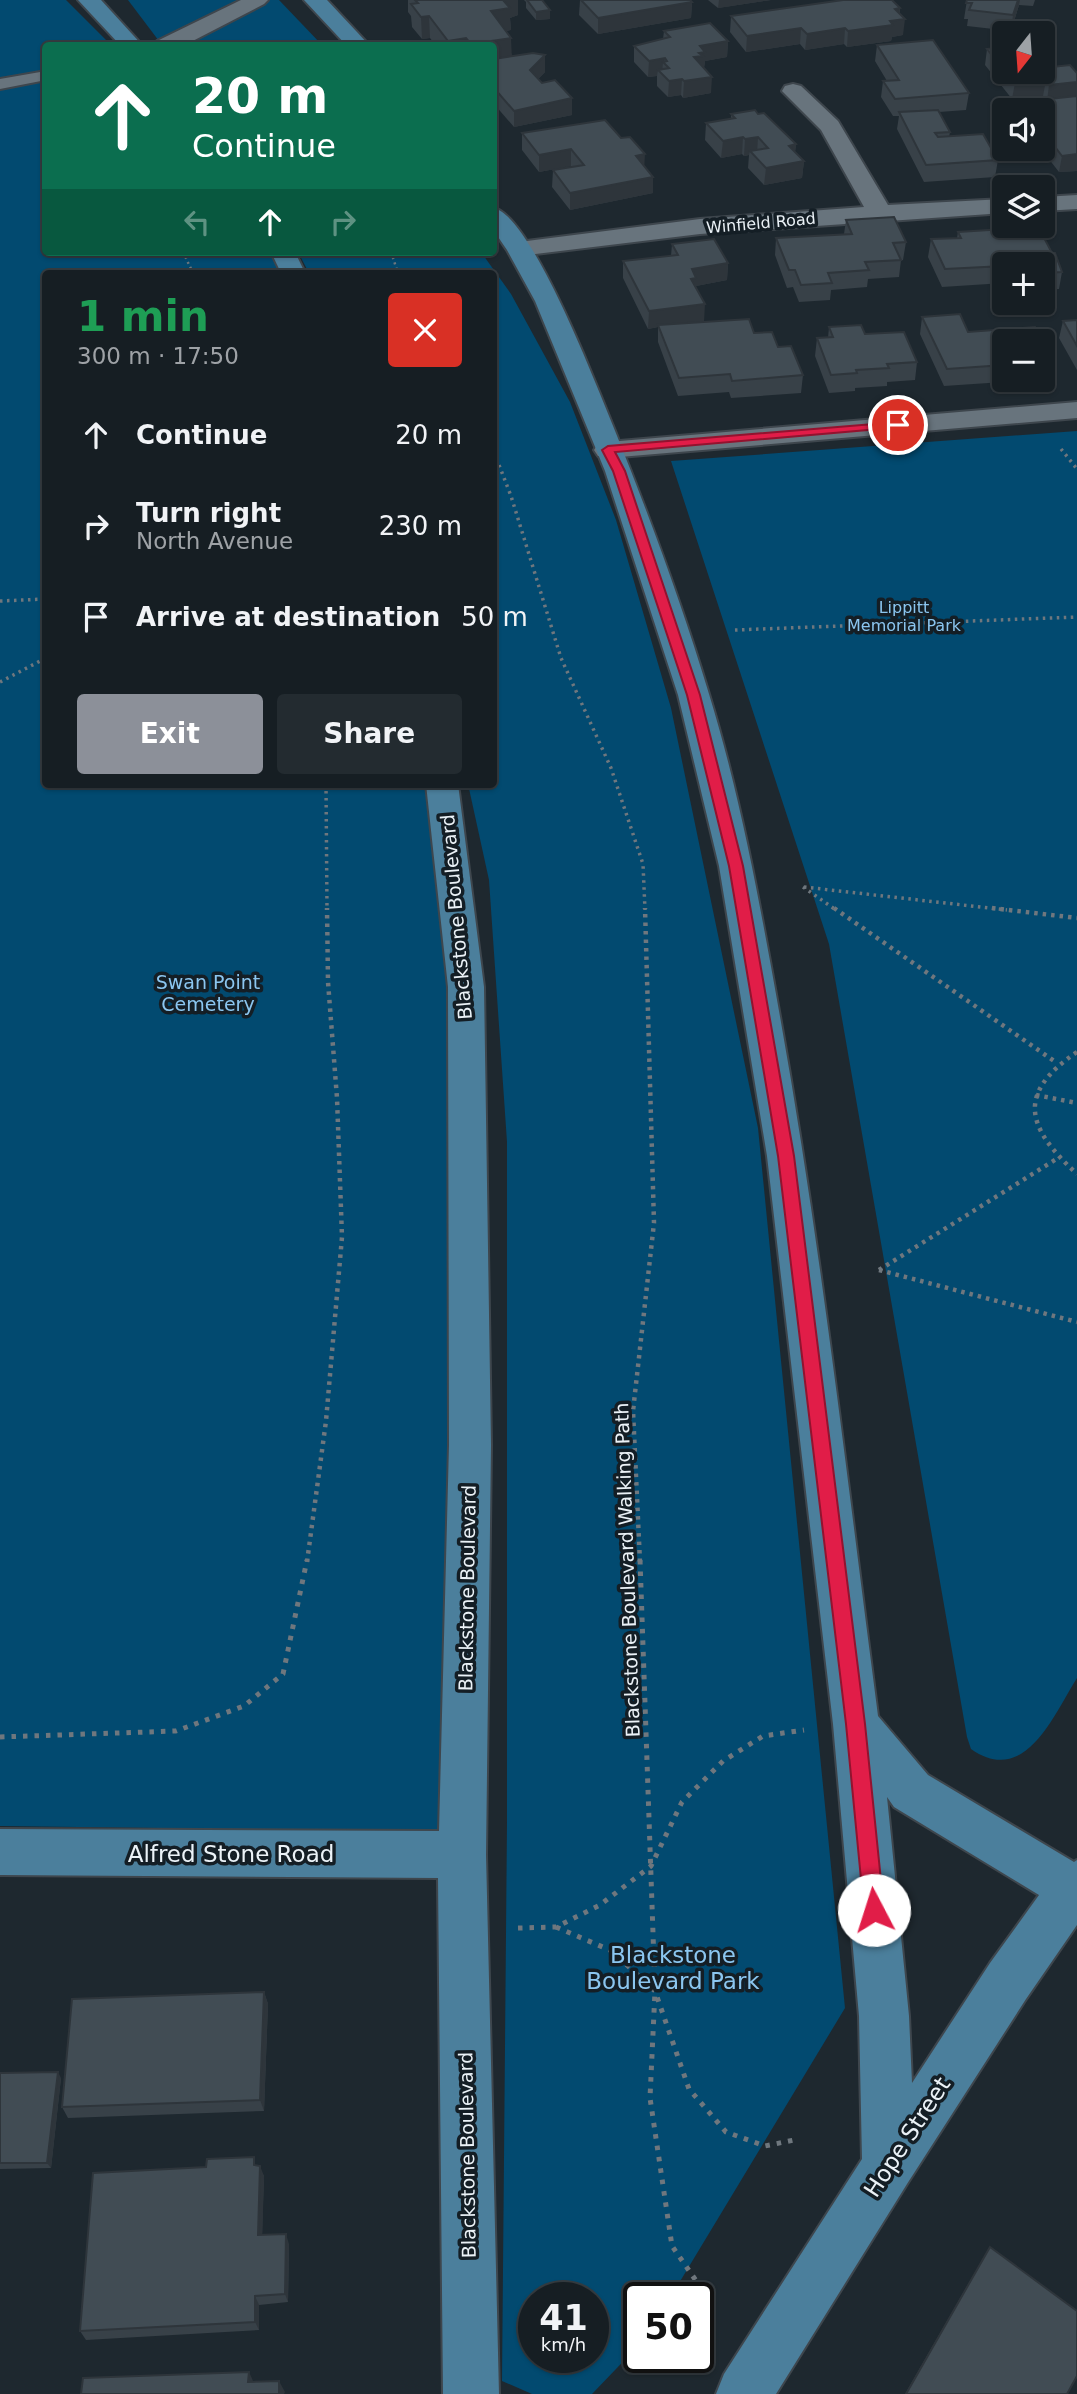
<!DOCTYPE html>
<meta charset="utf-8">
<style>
body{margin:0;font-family:"DejaVu Sans",sans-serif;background:#232b30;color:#f1f3f6;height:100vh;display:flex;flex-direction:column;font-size:26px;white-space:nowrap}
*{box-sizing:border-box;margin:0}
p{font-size:23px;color:#9ea2a6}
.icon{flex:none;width:38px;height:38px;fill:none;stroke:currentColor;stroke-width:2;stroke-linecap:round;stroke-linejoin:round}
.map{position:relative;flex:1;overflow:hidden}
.drawer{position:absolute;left:42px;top:270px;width:455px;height:518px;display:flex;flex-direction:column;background:#161e23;border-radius:7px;box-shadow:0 2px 5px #0004,0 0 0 2px #353c41}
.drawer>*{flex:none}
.top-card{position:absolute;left:42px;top:42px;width:455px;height:214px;border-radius:7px;box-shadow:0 2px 5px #0004,0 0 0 2px #353c41;background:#0b6e4f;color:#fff;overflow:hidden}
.needle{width:46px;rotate:197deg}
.fabs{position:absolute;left:992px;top:21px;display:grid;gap:14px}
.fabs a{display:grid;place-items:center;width:63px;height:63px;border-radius:7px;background:#161e23;box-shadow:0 2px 5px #0004,0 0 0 2px #353c41;font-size:35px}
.speed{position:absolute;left:518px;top:2282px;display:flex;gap:14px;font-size:35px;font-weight:700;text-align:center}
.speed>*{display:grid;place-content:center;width:91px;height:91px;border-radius:50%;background:#161e23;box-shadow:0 2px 5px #0004,0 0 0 2px #353c41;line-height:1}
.speed small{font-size:18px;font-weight:400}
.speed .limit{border:4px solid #111;border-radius:10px;background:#fff;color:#111}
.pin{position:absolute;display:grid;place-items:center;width:60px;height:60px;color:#fff;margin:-30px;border:4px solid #fff;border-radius:50%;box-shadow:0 2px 7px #0007}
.me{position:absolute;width:77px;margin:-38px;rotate:355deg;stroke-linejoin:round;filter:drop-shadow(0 0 5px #0008)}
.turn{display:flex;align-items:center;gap:24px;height:147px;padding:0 35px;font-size:32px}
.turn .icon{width:91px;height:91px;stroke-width:2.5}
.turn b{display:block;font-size:49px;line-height:60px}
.lanes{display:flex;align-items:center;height:66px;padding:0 35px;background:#0003;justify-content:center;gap:35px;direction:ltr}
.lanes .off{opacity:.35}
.round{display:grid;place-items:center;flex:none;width:74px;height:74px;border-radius:7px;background:#232b30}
.head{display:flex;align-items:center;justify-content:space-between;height:119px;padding:0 35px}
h1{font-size:42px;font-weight:700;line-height:52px;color:#1e9e55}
.button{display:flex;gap:14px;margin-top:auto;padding:14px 35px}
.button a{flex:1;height:80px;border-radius:7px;background:#8c9099;color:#fff;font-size:28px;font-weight:700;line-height:80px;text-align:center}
.button a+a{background:#232b30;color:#f1f3f6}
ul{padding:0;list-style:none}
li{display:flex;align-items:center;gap:21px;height:91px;padding:0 35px}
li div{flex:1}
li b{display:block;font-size:26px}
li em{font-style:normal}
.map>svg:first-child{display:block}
.green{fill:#024a70;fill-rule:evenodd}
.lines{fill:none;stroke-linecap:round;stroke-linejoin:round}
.lane-casing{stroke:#3e464d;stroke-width:4}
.street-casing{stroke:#3e464d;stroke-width:4}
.secondary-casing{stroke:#3e464d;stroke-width:4}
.path-far3{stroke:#6f777e;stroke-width:2.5;stroke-dasharray:2 3.5;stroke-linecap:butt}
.path-far2{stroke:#6f777e;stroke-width:3.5;stroke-dasharray:2.5 4.5;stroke-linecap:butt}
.path-far1{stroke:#6f777e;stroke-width:4.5;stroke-dasharray:3.5 5;stroke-linecap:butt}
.path{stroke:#6f777e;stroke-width:5;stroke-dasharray:4.5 7;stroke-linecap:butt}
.lane{fill:#68747d;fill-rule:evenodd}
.street{fill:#68747d;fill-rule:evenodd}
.secondary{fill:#4b7f9c;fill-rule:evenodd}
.wall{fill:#384148}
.shaded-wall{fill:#2e353b}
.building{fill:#414c54;stroke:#2e353b;stroke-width:2}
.route{fill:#e11d48;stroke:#92132f;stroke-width:2}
.labels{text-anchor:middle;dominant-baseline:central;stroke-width:7;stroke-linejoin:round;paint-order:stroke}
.far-street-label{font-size:16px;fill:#ebf2f7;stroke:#141e25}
.far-park-label{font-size:16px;fill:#8bc6f0;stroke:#141e25}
.street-label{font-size:19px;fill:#ebf2f7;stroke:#141e25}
.park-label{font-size:19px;fill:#8bc6f0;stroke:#141e25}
.near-street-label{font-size:23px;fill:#ebf2f7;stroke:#141e25}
.near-park-label{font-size:23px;fill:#8bc6f0;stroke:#141e25}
</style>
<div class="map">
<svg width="1077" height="2394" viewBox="0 0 1077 2394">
<rect width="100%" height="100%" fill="#1e282f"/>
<g class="green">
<path d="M0,0h66l45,45 -65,1v206h243l13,21h-256v511h394l11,70 10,978 -461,-6z"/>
<path d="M128,0h151l43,45h-160z"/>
<path d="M298,252h183l30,42 59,108 46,118 55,188 87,420 87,880 -175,290h-31v47l-47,49h-60l-30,-13 5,-559v-680l-18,-262 -21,-96h26v-511h-185zM534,2298h59v59h-59z"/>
<path d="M1077,431v1247c-24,38 -52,109 -106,71l-4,-12 -138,-793 -158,-483z"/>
</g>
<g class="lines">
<defs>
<path id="lane" d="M46,71v9l-46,9v-10z"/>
<g id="street">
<path d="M241,0h27l-4,4 -81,42h-28l2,-5z"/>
<path d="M793,84l8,2 37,35 50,84 116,-6v14l-304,21 -181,22 -9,-2 -3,-5 3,-5 9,-2 181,-23 164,-12 -43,-77 -39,-39 3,-5z"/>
<path d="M1077,195v14l-34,2v-14z"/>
<path d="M1077,402v16l-469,40 -10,-2 -4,-6 4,-6 10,-2z"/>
</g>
<g id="secondary">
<path d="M78,0h23l42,46h-22z"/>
<path d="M304,0h23l43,46h-23z"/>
<path d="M494,208c30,7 76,115 89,145 47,112 91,225 126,341 32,104 51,211 70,317 42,233 68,469 99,705l50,59 146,87 3,-2v65l-51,74 -119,185 -131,210h-60l8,-20 138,-215 -3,-143 -26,-292 -66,-568 -48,-290 -41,-171 -73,-224 -70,-170 -28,-51 -13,-19zM887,1797l7,10 145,88 -49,68 -78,120 -3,-67z"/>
<path d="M271,252h24l10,21h-24z"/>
<path d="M426,784h32l26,203 7,458 -5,410 13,539h-56l-5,-516 -438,-3v-46l439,2 10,-386 -1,-458z"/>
</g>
</defs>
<use href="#lane" class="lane-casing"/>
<use href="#street" class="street-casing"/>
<use href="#secondary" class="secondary-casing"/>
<g class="path-far3">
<path d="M183,252l10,21"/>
<path d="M391,252l7,21"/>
</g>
<g class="path-far2">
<path d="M1061,449l16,20"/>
<path d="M494,452l17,44 50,162 50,110 32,96 2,46"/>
<path d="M0,601l46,-2"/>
<path d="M735,630l342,-13"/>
<path d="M0,682l46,-24"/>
<path d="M326,784l1,126"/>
<path d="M803,887l33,23"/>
<path d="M804,887l203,23"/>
</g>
<g class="path-far1">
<path d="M834,908l223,155"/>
<path d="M992,908l85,10"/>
<path d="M1077,1052c-62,42 -50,76 0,122"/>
<path d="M1036,1095l41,8"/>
<path d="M879,1270l179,-112"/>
<path d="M879,1270l198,52"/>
<path d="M307,1562l19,-141 16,-184 -5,-139 -9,-116 -1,-74"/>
<path d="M640,1562l-7,-151 21,-188 -9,-315"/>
</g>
<g class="path">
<path d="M640,1560l15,431 -5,107 22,148 27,39"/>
<path d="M0,1737l176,-6 68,-25 39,-32 24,-114"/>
<path d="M556,1927l56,24 43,40 34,98 37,43 39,14 29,-6"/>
<path d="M518,1928l38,-1 44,-22 51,-39 31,-64 41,-41 40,-25 41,-6"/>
</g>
<use href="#lane" class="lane"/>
<use href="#street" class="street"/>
<use href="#secondary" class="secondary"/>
</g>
<g class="wall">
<path d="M408,0h110v15l-8,3 1,12 -5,1 6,26 33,15 -7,7 4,4 30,15v17l-58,12 -20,-23v-58h-58l-6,-8 -8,1 -10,-12 -1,-11 -3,-4z"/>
<path d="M524,0h18l8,10v9l-14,1 -10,-12v-6z"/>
<path d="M580,0h110l2,2 -1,16 -93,16 -19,-19z"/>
<path d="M708,0h63l-53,8z"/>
<path d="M967,0h68l-2,6 -14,-1 -8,26 -44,-5 1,-7h-4z"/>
<path d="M900,8v6l3,21 -11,2 -1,4 -44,6 -3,-3 -39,6 -5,-6 -54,8 -16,-20 1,-16z"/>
<path d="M664,31l64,10 -1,16 -22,4 -1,7 7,25 -28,5 -2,-3 -13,2 -11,-11v-10l-9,1 -14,-15v-16l29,-7z"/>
<path d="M877,45l92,48 -3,17 -27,2 11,20 -1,5 49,23 -3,17 -71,5 -27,-53 2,-13h-6l-12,-19 2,-16h4l-12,-20z"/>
<path d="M1004,47v25h39v-16l34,115 -18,1 -18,-23h2v-39h-24l1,-8 25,-3 -2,-3 -31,3 -27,-34 2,-16z"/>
<path d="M731,114h27l38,30 -1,8 9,9 -2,17 -38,7 -16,-17 1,-13 -5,1 -2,-2 -21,4 -16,-18 1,-17 25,-4z"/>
<path d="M522,133l122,33 9,11v16l-83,17 -18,-23 1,-17 19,-3 -1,-1 -32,6 -17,-22z"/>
<path d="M846,220l60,22 -3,18h-2l-2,17 -31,2 -1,8 -36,3 -1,10 -31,2 -6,-15 -6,1 -12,-33 1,-17 68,-4z"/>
<path d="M958,232l50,2 54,38 -3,17 -16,1v-26h-39v19l-62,4 -14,-30 3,-18 26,-1z"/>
<path d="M672,244l56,19 -1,17 -31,6 8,36 50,11 24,14 25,28 -2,18 -70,5 -2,-6 -51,4 -20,-54v-15l-10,2 -25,-51v-17l48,-5z"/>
<path d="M922,317l46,15 36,9v39h30l-90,6 -24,-52z"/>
<path d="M1077,320v50l-18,-32 4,-17z"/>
<path d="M829,327l36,7 52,28 -2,18 -28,2v4l-32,2v3l-26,2 -14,-37 2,-18h11z"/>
<path d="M1043,342l10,19 -3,18h-7z"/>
<path d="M264,1992l4,12 -4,107 -196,7 -6,-11z"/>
<path d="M0,2073l61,5 -10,90 -51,1z"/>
<path d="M258,2166l6,10 -2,59 27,9 -1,58 -29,3v25l-173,10 -6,-9z"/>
<path d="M990,2247l77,147h-162l77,-134z"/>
</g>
<g class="shaded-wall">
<path d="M502,0h16v15l-8,3 1,12 -20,4v-23z"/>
<path d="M719,0h52l-53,8z"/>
<path d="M1018,0h2l-1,5 -8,26 2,-16z"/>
<path d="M692,2l-1,16 -93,16v-16z"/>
<path d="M900,8l-1,12 6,-1 -2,16 -11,2 -1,4 -44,6 1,-16 47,-22z"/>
<path d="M550,10v9l-14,1v-8z"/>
<path d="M429,16l1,22 -8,1 -1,-22z"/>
<path d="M801,28l-1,16 -54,8 1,-16z"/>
<path d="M845,28l-1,16 -39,6 2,-16z"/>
<path d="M466,38v8h-18v-5z"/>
<path d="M511,38l1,22 -18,3v-17h-23v-2z"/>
<path d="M728,41l-1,16 -22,4 -1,7 -10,-11 6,-11z"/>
<path d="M545,55v17l-15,15v-17z"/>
<path d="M665,58l-1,5 -1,-1 -1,12 -4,-4 -1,6 -9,1 1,-16z"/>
<path d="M712,77l-1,16 -28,5 1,-17z"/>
<path d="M682,79l-1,16 -13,2 1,-16z"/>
<path d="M1046,80l-3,16 -31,3 3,-16z"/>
<path d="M1077,82v16l-30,3 2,-16z"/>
<path d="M572,98v17l-58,12v-16z"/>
<path d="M743,137l-1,17 -21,4 2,-17z"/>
<path d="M758,137l-1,17 -7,-3 -1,4 -5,1 1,-17z"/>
<path d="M796,144l-2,17 -5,-15z"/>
<path d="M571,149v17l-32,6v-17z"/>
<path d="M645,154l-1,17 -8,-15z"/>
<path d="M1077,154v17l-18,1 3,-16z"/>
<path d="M804,161l-2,17 -38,7 2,-17z"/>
<path d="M653,177v16l-83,17v-17z"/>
<path d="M728,263l-1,17 -31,6 -1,9 -5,1 2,-27z"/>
<path d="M705,304l-1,18 -46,3v2l-10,2 1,-18z"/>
<path d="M264,1992l4,12 -4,107 -4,-11z"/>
<path d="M58,2072l3,6 -10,90 -4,-5z"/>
<path d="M260,2166l4,10 -2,69 -4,-10z"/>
<path d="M286,2234l3,10 -1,58 -3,-8z"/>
<path d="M255,2296l4,9v25l-4,-8z"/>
<path d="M249,2372l5,11 -6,-1z"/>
<path d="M279,2381l6,11 -1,2h-5z"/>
</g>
<g class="building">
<path d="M415,0h88l7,8 -19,3 20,27 -40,6 -5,-6 -18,3 -19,-25 -8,1 -10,-13 7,-1z"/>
<path d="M527,0h15l8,10 -14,2z"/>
<path d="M581,0h109l2,2 -94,16z"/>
<path d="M843,0h49l8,8 -5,1 10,10 -15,2 3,4 -45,6 -3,-3 -38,6 -6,-6 -54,8 -16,-20z"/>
<path d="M967,0h51l-5,15 -44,-5 3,-7h-6z"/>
<path d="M710,23l18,18 -28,5 5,6 -6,1 4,3 -9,1 18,20 -28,4 -2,-2 -13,2 -11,-11 11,-2 -6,-6 4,-1 -2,-3 -16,3 -15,-15 36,-9 -6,-6z"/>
<path d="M933,40l36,53 -74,6 -12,-18 16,-1 -22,-35z"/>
<path d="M1004,47v23l-17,-21z"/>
<path d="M533,53l12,2 -15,15 12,13 13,-3 17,18 -58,13 -20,-23v-29z"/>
<path d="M1043,56l9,11 18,-2 7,8v9l-28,3 -3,-5 -31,3 -9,-11h37z"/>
<path d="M1077,96v58l-15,2 -19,-25v-21h-16l-7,-8z"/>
<path d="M755,110l3,4 6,-1 32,31 -7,2 15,15 -38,7 -16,-17 18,-3 -10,-11 -13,2 -2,-2 -20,4 -17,-18 29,-5 -4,-4z"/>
<path d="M938,110l12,22 -15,1 3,4 45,-3 15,26 -72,5 -27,-53z"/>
<path d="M605,120l16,18 9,-1 15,17 -9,2 17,21 -83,16 -17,-23 31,-5 -13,-16 -32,6 -17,-22z"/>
<path d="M894,217l12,25 -13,1 8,17 -36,2 4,8 -41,3 4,10 -31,2 -6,-15h-6l-13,-32 76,-4 -6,-14z"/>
<path d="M1005,229l3,5 33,-2 11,21h3l7,19 -19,1v-9h-39v2l-59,3 -14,-30 30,-1 -3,-6z"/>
<path d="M714,239l14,24 -36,6 4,9 -5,1 14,25 -56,7 -26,-50 55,-6 -6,-11z"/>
<path d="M960,314l8,18 67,-5 8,14h-39v24l-57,4 -25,-52z"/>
<path d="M749,319l5,14 18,-1 6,15 13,-1 12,29 -71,6 -2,-7 -51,4 -21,-53z"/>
<path d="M1077,320v26l-14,-25z"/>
<path d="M861,325l4,9 39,-2 13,30 -30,2 2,4 -33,2 1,3 -26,2 -14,-37 16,-1 -4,-10z"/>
<path d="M1043,342l10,19 -10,1z"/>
<path d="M264,1992l-4,108 -198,7 10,-108z"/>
<path d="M58,2072l-11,91h-47v-90z"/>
<path d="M254,2157v8l6,1 -2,69 28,-1 -1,60 -30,2v26l-175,9 13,-158 113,-6 1,-8z"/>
<path d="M990,2247l87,64v65l-10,18h-161z"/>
<path d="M249,2372l-1,10 31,-1v13h-198l2,-16z"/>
</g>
<path class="route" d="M898,422l5,3 -1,2 -287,25 10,19 75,224 43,171 51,290 71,568 19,186 -3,7 -7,3 -7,-3 -3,-7 -18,-186 -68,-568 -49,-290 -42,-171 -74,-224 -11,-21 6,-4z"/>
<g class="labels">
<g class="far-street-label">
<text transform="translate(761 223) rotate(-5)">Winfield Road</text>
</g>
<g class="far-park-label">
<text x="904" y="607">Lippitt<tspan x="904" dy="18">Memorial Park</tspan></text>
</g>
<g class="street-label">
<text transform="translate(456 917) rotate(-95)">Blackstone Boulevard</text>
<text transform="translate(627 1570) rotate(-92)">Blackstone Boulevard Walking Path</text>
<text transform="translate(467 1588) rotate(-89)">Blackstone Boulevard</text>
<text transform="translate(467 2155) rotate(-91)">Blackstone Boulevard</text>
</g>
<g class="park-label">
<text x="208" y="982">Swan Point<tspan x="208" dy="22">Cemetery</tspan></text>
</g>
<g class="near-street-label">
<text x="231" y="1854">Alfred Stone Road</text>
<text transform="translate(907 2137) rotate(-57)">Hope Street</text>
</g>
<g class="near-park-label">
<text x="673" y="1955">Blackstone<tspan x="673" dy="26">Boulevard Park</tspan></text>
</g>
</g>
</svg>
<div class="fabs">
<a><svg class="needle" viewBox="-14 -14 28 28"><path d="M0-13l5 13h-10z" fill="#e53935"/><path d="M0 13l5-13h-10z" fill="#9ea2a6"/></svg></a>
<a><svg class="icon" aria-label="sound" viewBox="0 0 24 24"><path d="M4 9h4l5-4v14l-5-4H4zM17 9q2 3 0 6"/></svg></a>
<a><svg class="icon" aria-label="layers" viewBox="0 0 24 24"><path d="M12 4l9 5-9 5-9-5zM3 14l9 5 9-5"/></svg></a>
<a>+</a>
<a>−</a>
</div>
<div class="speed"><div>41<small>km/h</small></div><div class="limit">50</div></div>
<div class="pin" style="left:898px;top:425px;background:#d93025"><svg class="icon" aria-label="arrive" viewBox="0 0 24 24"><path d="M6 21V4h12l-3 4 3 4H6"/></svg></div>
<svg class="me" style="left:874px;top:1910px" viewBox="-20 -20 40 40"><circle r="19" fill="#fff"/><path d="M0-13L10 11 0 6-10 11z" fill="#e11d48"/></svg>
<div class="top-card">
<div class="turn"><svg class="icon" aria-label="ahead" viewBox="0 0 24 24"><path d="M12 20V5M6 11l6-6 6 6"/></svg><div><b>20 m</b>Continue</div></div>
<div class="lanes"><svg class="icon off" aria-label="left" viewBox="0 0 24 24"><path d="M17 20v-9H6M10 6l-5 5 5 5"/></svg><svg class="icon" aria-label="ahead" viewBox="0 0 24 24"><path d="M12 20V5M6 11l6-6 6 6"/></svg><svg class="icon off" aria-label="right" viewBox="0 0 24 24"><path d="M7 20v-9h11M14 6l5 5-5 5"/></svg></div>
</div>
<section class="drawer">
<div class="head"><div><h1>1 min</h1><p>300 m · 17:50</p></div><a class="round" style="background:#d93025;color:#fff"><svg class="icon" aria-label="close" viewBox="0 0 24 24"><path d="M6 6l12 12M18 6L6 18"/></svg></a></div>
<ul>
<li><svg class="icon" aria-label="ahead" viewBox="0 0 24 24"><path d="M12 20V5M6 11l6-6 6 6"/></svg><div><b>Continue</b></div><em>20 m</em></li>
<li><svg class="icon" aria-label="right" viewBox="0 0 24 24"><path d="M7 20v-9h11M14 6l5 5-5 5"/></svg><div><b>Turn right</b><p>North Avenue</p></div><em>230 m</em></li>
<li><svg class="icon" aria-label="arrive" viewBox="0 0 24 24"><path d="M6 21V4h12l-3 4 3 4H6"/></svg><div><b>Arrive at destination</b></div><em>50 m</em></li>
</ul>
<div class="button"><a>Exit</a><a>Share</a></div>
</section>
</div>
